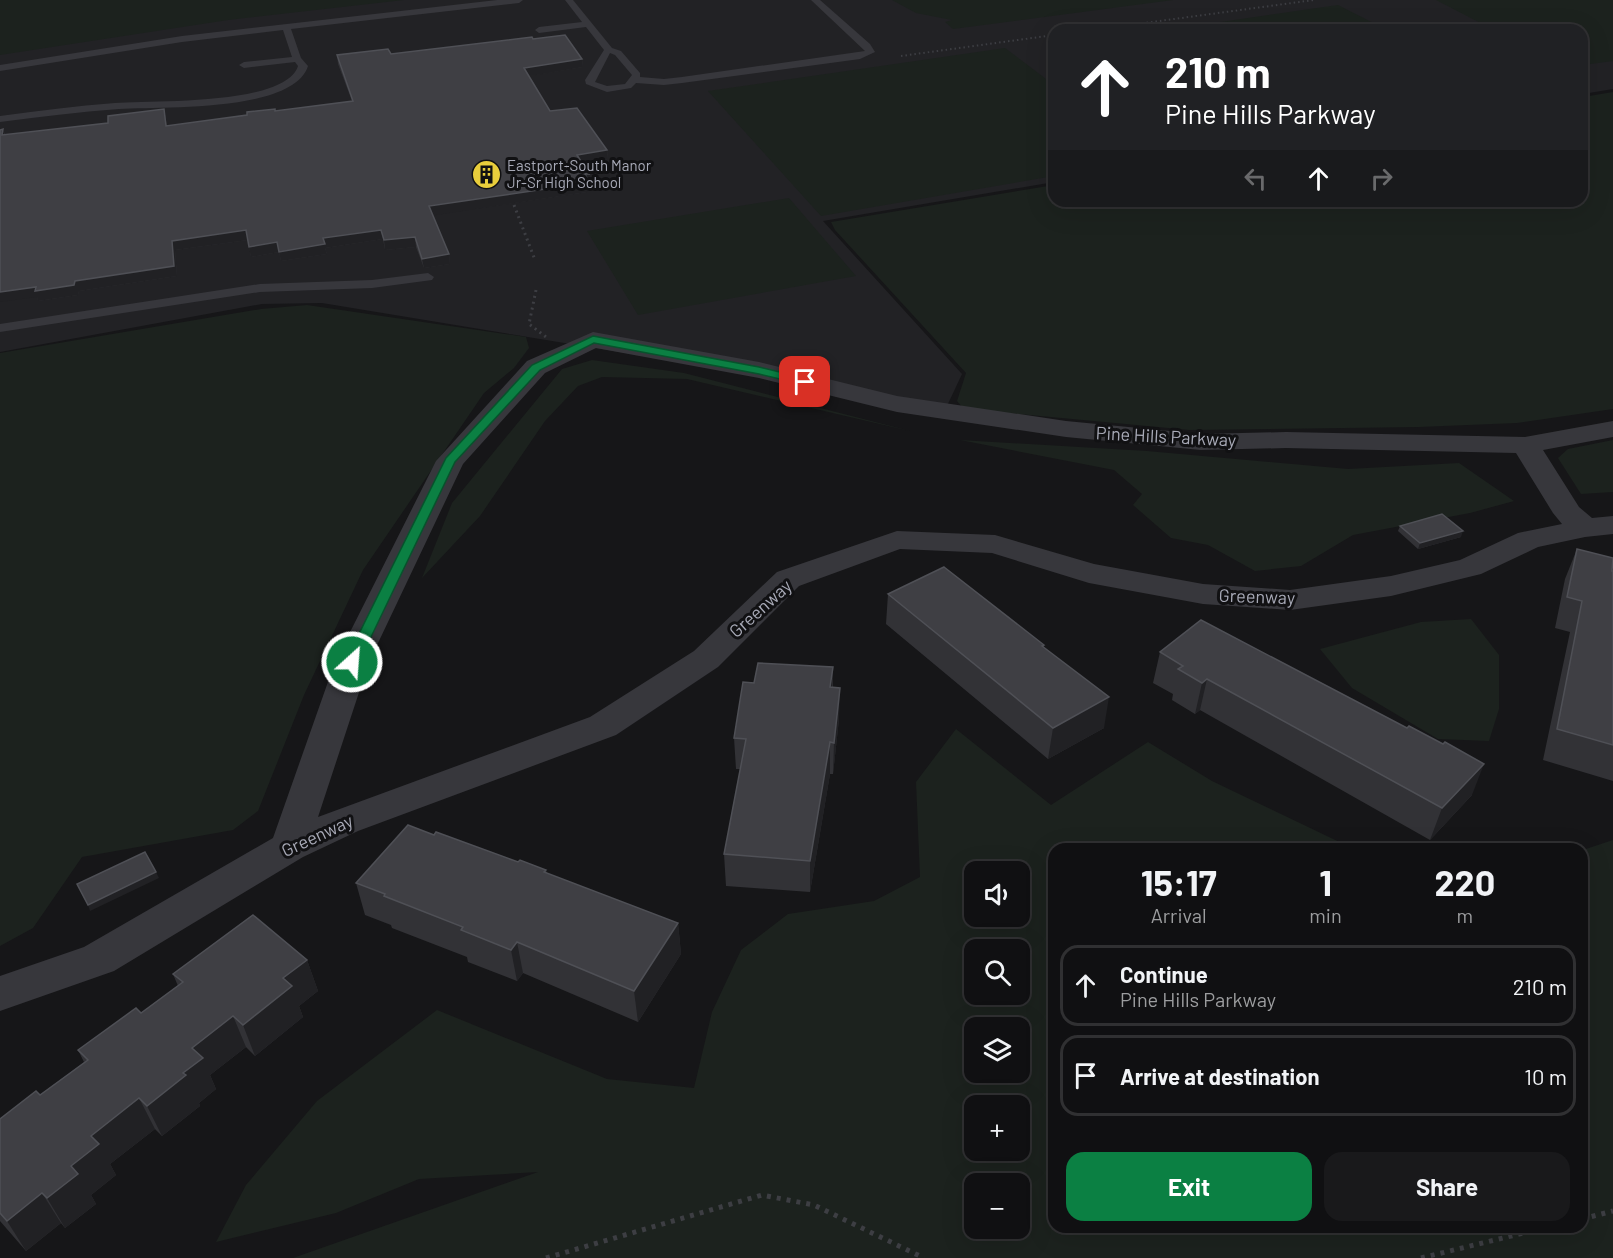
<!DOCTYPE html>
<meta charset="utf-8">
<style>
body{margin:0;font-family:Barlow,sans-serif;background:#19191b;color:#f1f3f6;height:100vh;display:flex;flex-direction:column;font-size:22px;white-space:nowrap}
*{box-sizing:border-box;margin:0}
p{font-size:20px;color:#9c9d9f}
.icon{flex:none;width:33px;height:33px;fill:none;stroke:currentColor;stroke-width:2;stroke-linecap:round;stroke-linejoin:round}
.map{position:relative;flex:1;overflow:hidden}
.sheet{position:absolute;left:1048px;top:843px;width:540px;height:390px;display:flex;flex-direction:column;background:#101012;border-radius:18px;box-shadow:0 6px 24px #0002,0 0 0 2px #303032}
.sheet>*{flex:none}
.top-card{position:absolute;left:1048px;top:24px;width:540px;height:183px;border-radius:18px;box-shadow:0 6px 24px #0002,0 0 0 2px #303032;background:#202124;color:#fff;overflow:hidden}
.buttons{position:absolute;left:964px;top:861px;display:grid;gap:12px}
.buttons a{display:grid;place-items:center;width:66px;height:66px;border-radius:12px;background:#101012;box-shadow:0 6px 24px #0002,0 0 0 2px #303032;font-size:30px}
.pin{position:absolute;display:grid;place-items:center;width:51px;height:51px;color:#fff;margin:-26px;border-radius:12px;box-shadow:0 3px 9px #0006}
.me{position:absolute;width:66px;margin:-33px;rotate:26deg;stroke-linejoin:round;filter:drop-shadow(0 0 4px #0008)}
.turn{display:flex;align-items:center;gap:21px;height:126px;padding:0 18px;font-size:27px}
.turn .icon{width:78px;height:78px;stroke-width:2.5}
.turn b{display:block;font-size:42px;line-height:51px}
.lanes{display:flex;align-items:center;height:57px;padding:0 18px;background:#0003;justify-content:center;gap:30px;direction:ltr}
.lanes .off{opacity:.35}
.eta{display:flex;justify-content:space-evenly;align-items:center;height:102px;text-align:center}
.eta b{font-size:36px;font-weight:700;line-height:42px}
.primary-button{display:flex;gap:12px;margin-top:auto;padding:12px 18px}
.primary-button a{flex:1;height:69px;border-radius:18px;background:#0b8043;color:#fff;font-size:24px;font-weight:700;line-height:69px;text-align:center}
.primary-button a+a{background:#19191b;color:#f1f3f6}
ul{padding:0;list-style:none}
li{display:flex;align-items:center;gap:18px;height:81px;margin:0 12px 9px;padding:0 6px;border:3px solid #303032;border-radius:18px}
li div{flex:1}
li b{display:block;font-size:22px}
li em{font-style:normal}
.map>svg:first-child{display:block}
.built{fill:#222225}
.green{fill:#1c221e;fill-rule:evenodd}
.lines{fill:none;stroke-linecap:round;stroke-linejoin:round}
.path-far2{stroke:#3d3e43;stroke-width:2;stroke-dasharray:1.5 3;stroke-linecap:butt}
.path-far1{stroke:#3d3e43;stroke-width:3;stroke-dasharray:2 4;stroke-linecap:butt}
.path{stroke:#3d3e43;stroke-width:5;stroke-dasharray:4 6;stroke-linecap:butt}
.lane{fill:#37373c;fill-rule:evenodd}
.street{fill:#37373c;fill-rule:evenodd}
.wall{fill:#323236}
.shaded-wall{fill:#212124}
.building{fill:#3f3f44;stroke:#4f5056;stroke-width:1.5}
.route{fill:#0b8043;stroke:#07532c;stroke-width:1.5}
.labels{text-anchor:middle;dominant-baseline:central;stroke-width:6;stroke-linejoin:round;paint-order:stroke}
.far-poi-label{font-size:15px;fill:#a8aab7;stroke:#111113;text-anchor:start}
.street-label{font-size:18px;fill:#a8aab7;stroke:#111113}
</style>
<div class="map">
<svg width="1613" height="1258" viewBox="0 0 1613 1258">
<rect width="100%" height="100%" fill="#161618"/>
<path class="built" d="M346,0h1267v89l-30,5 -1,-64h-528v152l-231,39 139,153 -15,32 -625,-103 -60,1 -262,48v-313z"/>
<g class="green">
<path d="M0,0h404l-176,20 -228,35z"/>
<path d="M892,0h281l-220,29 -8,-7 7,-2 -36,-7z"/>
<path d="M1436,0h177v61l-30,4 -1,-35h-88z"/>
<path d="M1338,5l49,25h-170l-10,-6z"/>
<path d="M1005,48l49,37v91l-233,40 -113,-125z"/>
<path d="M1613,92v317l-96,14 -98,4 -229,3 -226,-21 -7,-8 9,-28 -131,-143 -4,-8 223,-37v16h528l1,-104z"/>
<path d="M789,198l67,78 -218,39 -51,-84z"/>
<path d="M307,305l219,32 3,11 -15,20 -30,25 -121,177 -59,125 -46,116 -25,19 -151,27 -49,71 -33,18v-593l261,-44z"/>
<path d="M592,360l92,13 226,58 -223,-52 -85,-2 -24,9 -33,35 -65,95 -58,62 30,-75 110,-134z"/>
<path d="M960,440l187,11 201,18 111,-6 55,38 -44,12 -117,22 -52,31 -46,5 -47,-26 -37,-7 -38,-33 9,-11 -28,-24z"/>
<path d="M1613,440v52l-32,2 -23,-36 10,-9z"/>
<path d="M1471,619l28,36v54l-10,32 -51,-2 -86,-51 -32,-39 101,-27z"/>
<path d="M956,729l95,76 97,-63 64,39 142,68h-300v378h528l1,-377 30,-10v418h-1320l245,-86 -119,7 -83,34 -120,29 30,-57 71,-84 120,-91 170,69 87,9 18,-76 29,-62 47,-36 86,-13 46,-24 -4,-95zM975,872h45v44h-45zM975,950h45v44h-45zM975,1028h45v44h-45zM975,1106h45v44h-45zM975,1184h45v44h-45z"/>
</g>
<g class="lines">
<g class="path-far2">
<path d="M1093,30l221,-30"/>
<path d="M901,56l153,-21"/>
</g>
<g class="path-far1">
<path d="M514,205l21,55"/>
<path d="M536,290l-7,34 17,13"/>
</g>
<g class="path">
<path d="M1582,1219l31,-8"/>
<path d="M546,1258l216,-63 52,10 110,53"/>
<path d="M1421,1258l127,-31"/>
</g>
<g class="lane">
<path d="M497,0h26l-4,3 -228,26 10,29 7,8c-15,47 -148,40 -189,43 -40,3 -80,8 -119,13v-6c38,-5 76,-10 115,-13 37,-3 170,3 183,-37l-3,-4 -51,6 -5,-3 5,-3 48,-5 -9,-27 -101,12 -182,29v-6l182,-29z"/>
<path d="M565,0h8l39,48 9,3 19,22v4l24,2 18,-2 183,-26 -54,-51h9l50,44 5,8 -15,7 -178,24 -18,2 -28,-2 -5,5 -24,4 -21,-8 -1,-4 19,-30 -18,-23 -47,6 -4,-3 4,-3 43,-5zM610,53l5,2 17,20 -7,9 -18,2 -12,-4z"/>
<path d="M428,273l6,4 -2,3 -60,8 -112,4 -260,40v-8l260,-40 112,-4z"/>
</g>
<path class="street" d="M593,332l166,30 138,34 169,25 135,13 85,-2 239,5 88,-16v16l-70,13 36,57 13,11 21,-2v18l-28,3 -47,10 -57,27 -90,22 -101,14 -87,-6 -114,-21 -97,-30 -92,-4 -101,37 -81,81 -102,68 -258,96 -55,26 -189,114 -114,40v-35l84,-29 189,-109 62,-176 101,-201 91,-100zM596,348l163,30 138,34 169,25 135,13 85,-2 230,5 37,60 9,11 -44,9 -58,27 -69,16 -101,14 -87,-6 -109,-20 -99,-29 -98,-4 -120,41 -83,79 -104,66 -272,100 51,-155 94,-198 82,-91z"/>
</g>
<g class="wall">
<path d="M533,39l49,20 1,8 -54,9 21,35 57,39 1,9 -26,4 8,20h-2l-1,9 -155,23 17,39 1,10 -26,4 -8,-21 -31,3 -2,-11 -58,9 2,6 -46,7 -2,-9 -28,5 -3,-17 -73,10 2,26 -98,15 -1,4 -40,6 -35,-172 2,6 103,-12 56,-14 3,17 185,-25 -14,-37 -1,-9 54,-1z"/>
<path d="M1400,526l61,11 -43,12 -20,-18z"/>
<path d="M1577,549l36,22v210l-70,-21 27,-128 -15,-4 10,-49z"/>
<path d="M888,594l156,51v2l60,81 -56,31 -162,-135z"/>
<path d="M1160,652l312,143 -42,45 -230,-130 -5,4 -23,-14 1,-6 -20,-11z"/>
<path d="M833,667v20l6,32 -6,55h-3l-20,118 -84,-6 -2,-32 16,-85h-4l-2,-31z"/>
<path d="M434,835l84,27 28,8 1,4 131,49 3,31 -43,68 -115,-49 -6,8 -49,-19 -1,-5 -75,-29 -1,-3 -26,-10 -9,-32z"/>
<path d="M307,960l11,31 -19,15 4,11 -48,39 -9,-9 -36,28 6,14 -17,14 1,3 -38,30 -7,-7 -45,35 6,11 -25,20 5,9 -31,24 -4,-5 -35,28 -26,-30v-102l40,-24 44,-33 -6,-12 63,-37 37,-27 -5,-12z"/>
</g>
<g class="shaded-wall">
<path d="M582,59l1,8 -58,10 -1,-9z"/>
<path d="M607,150l1,9 -30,5 -1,-9z"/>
<path d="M585,174h4l1,9h-2l-1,9 -157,24 -1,-10 155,-28z"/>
<path d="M246,230l2,10 -73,10 2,26 -98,15 -1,4 -40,6 -1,-4 -37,5v-10l172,-51z"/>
<path d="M381,230l2,9 -58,9 2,6 -46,7 -2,-9 -28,5 -2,-10 28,-5 46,-4z"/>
<path d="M415,237l1,10 -31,3 -1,-10z"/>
<path d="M449,254l1,10 -26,4 -2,-9z"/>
<path d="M1463,531l-2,6 -43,12 2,-6z"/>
<path d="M833,667l-1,31 -2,-11z"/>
<path d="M1207,679l-7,31 -5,4 7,-31z"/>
<path d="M840,688l-1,31 -6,55 1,-31z"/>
<path d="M1109,697l-5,31 -56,31 5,-31z"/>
<path d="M830,742v32l-20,118v-31z"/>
<path d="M1484,764l-12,31 -42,45 12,-32z"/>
<path d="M156,872l3,6 -69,33 -2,-6z"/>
<path d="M678,923l3,31 -43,68 -4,-31z"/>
<path d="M517,942l6,31 -6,8 -6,-31z"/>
<path d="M307,960l11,31 -19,15 4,11 -48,39 -12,-31 40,-47z"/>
<path d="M233,1016l13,31 -36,28 6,14 -17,14 1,3 -38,30 -15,-30 36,-33 9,-25z"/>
<path d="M139,1098l16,31 -45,35 6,11 -25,20 5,9 -31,24 -18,-30 24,-32 20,-30z"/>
<path d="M42,1193l19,30 -35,28 -19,-30z"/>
</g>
<g class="building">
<path d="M565,35l17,24 -58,9 26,43 27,-3 30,42 -30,5 12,19h-4l2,4h-3l2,5 -157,23 20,48 -27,5 -7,-22 -31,3 -3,-10 -58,8 2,6 -46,8 -2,-10 -28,5 -3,-17 -74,11 2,25 -99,15 -1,4 -39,6 1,-4 -36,5v-162l3,-1 -1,6 106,-12v-7l56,-7 2,17 81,-11v-3l28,-3v2l78,-10 -16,-46 51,-6 3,5 141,-17 1,2z"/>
<path d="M1442,514l21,17 -43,12 -20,-17z"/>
<path d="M1577,549l36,9 -1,13h1v174l-56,-16 25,-128 -15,-4z"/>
<path d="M944,567l100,78 -2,1 67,51 -56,31 -165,-134z"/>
<path d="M1201,620l206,108 2,-2 34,18 2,-2 39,22 -42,44 -235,-129 -5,4 -24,-14 5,-3 -23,-14z"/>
<path d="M758,663l75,4 -3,20 10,1 -6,55 -4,-1 -20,119 -86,-7 22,-115 -12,-1 7,-44 2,-12 11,1z"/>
<path d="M408,825l26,10 2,-3 82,30 2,-2 26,10 -2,2 134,51 -44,68 -117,-49 -6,8 -50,-20 2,-3 -79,-31 1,-2 -29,-11z"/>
<path d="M145,852l11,20 -68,33 -11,-21z"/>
<path d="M253,915l54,45 -24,18 9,8 -49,39 -10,-9 -41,32 11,10 -20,15 3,2 -39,31 -8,-8 -48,38 8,8 -28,22 7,8 -31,24 -5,-5 -35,28 -7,-8v-94l36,-28 4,4 48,-35 -10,-10 58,-42 5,5 42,-31 -10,-8z"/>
</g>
<path class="route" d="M593,336l166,31 50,12 2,3 -6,3 -46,-11 -165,-31 -54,27 -85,92 -96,200 -2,3h-10l-2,-3 101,-204 86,-93z"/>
<defs>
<symbol id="building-disc" viewBox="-11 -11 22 22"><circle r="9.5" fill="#e9ce3c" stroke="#111113"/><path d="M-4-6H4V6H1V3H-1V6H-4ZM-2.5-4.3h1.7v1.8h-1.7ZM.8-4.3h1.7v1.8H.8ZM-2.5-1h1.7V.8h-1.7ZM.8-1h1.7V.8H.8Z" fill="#111"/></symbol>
</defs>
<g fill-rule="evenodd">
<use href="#building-disc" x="470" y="158" width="33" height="33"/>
</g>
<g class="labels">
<g class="far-poi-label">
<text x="507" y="165">Eastport-South Manor<tspan x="507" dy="17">Jr-Sr High School</tspan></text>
</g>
<g class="street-label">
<text transform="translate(1166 436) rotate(3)">Pine Hills Parkway</text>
<text transform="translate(1257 596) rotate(2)">Greenway</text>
<text transform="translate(760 608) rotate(-42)">Greenway</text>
<text transform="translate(317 835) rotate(-25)">Greenway</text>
</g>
</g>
</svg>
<div class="buttons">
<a><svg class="icon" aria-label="sound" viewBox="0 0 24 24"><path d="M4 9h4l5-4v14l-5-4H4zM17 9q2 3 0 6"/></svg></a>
<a><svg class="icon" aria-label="search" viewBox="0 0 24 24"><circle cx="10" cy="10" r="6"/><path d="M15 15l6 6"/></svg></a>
<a><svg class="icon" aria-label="layers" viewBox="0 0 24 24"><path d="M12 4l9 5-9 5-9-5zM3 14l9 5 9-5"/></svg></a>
<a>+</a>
<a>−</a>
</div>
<div class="pin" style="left:805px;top:382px;background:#d93025"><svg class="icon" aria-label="arrive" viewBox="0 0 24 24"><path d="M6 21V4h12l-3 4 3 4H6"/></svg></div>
<svg class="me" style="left:352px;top:662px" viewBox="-20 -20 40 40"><circle r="17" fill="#0b8043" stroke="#fff" stroke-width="3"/><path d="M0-11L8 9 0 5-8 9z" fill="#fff"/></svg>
<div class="top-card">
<div class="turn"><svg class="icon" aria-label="ahead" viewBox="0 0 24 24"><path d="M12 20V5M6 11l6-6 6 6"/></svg><div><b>210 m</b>Pine Hills Parkway</div></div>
<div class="lanes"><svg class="icon off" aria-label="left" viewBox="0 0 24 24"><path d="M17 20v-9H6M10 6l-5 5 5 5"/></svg><svg class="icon" aria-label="ahead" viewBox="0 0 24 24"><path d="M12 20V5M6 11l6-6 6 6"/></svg><svg class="icon off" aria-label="right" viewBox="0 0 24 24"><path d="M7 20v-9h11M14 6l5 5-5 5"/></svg></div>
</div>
<section class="sheet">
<div class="eta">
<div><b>15:17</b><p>Arrival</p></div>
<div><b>1</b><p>min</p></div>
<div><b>220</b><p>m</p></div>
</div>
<ul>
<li><svg class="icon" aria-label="ahead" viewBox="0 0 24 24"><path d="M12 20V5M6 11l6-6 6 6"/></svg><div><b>Continue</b><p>Pine Hills Parkway</p></div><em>210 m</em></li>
<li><svg class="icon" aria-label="arrive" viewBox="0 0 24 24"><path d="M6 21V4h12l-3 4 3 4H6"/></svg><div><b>Arrive at destination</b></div><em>10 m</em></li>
</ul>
<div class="primary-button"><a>Exit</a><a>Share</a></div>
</section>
</div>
